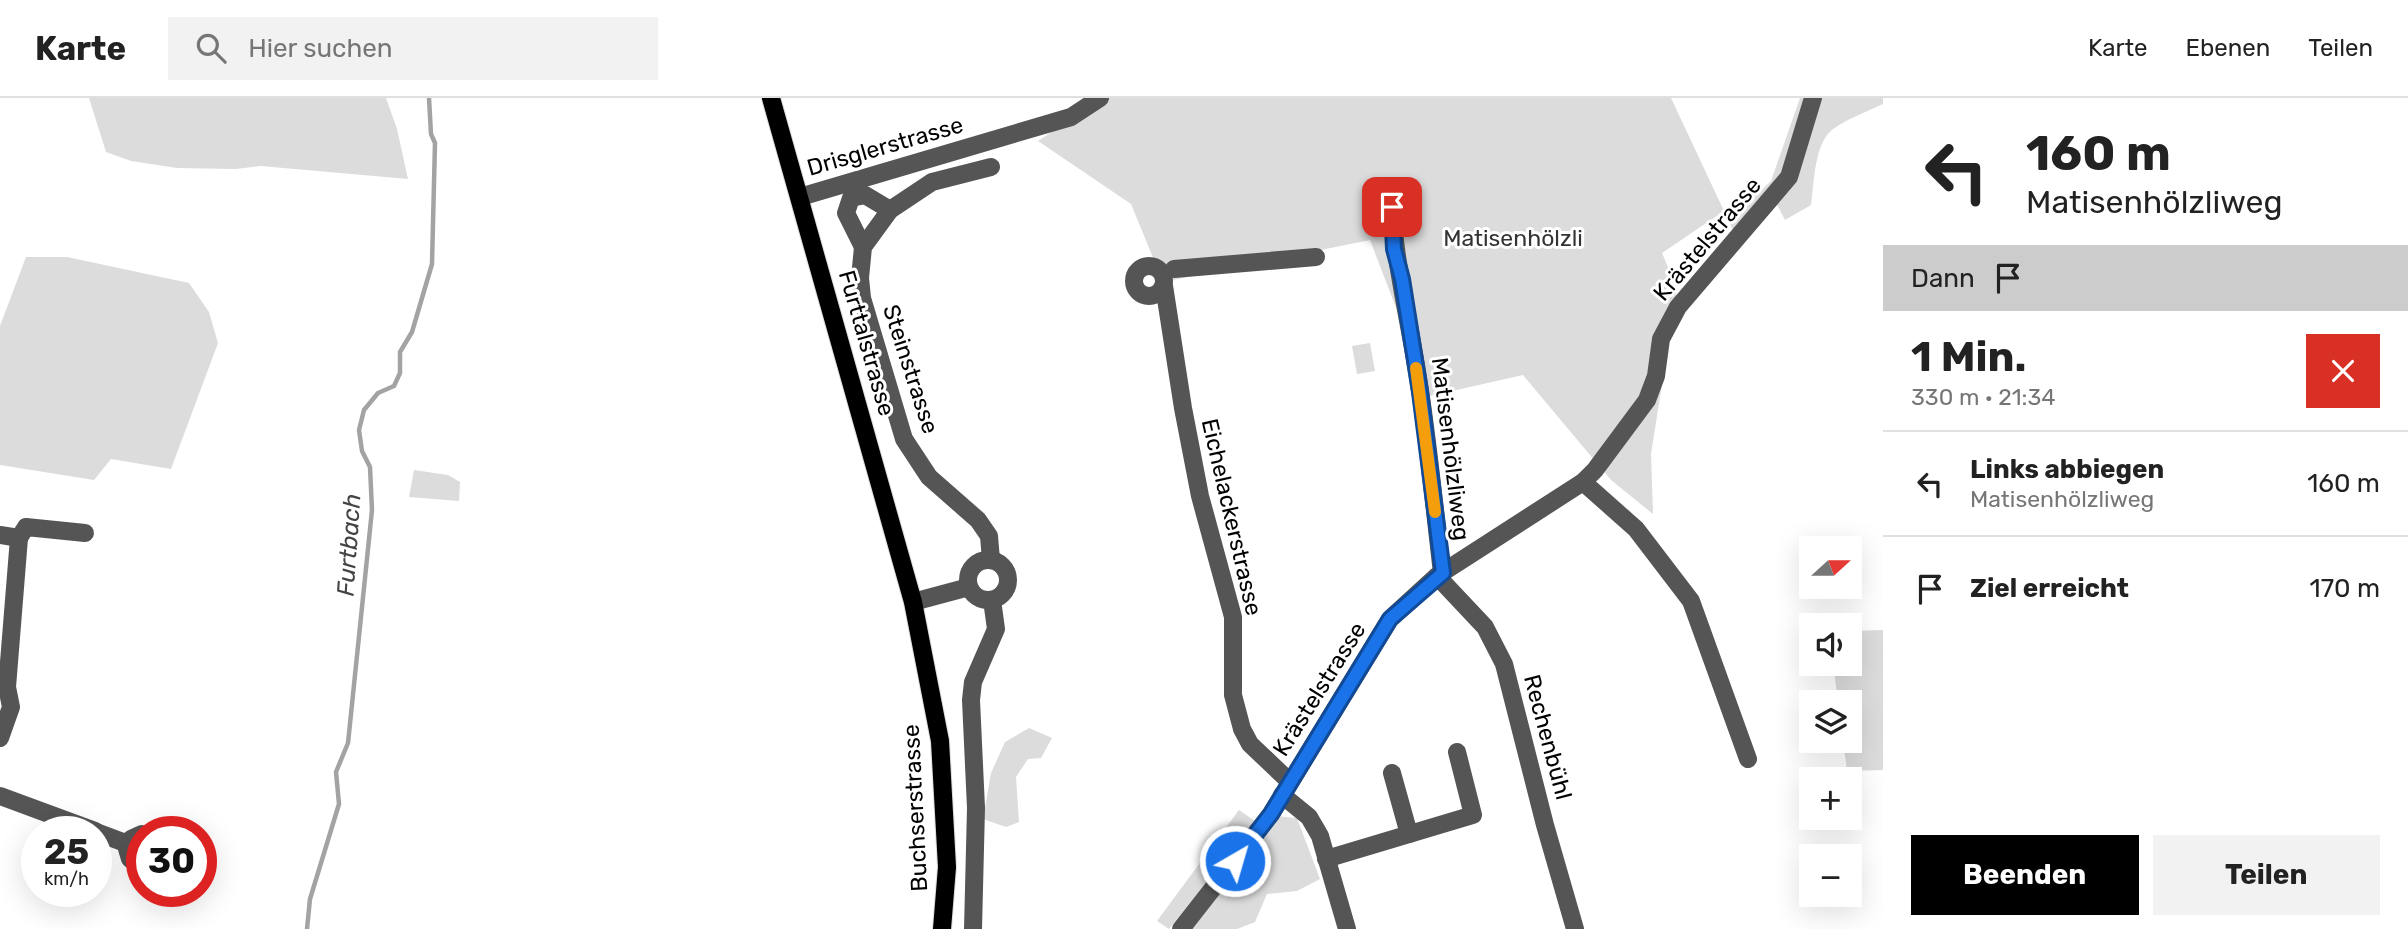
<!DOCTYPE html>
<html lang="de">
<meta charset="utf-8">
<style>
body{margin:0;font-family:Rubik,sans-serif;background:#f2f2f2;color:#222;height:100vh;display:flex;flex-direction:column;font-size:26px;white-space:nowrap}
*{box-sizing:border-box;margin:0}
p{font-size:23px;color:#767676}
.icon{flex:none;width:38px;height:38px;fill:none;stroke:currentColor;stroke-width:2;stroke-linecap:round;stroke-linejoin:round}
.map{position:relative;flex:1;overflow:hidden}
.side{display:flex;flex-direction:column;background:#fff;width:525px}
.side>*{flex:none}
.guide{background:#fff;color:#222;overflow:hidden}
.needle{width:46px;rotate:69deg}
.tools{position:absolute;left:1799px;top:438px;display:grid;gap:14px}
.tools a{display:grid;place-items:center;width:63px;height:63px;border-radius:0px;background:#fff;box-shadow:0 7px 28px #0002;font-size:35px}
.speed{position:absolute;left:21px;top:718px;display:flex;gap:14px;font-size:35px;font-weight:700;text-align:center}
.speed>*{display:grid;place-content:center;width:91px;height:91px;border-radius:50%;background:#fff;box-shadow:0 7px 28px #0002;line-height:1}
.speed small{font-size:18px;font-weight:400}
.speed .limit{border:10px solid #d22;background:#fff;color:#111}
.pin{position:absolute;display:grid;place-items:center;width:60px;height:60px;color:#fff;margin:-30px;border-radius:14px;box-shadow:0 4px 10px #0006}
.me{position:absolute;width:77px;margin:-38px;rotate:38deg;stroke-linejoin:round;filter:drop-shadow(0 0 5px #0008)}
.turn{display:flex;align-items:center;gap:24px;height:147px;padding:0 28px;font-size:32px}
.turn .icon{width:91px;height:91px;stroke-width:2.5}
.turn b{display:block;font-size:49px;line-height:60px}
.then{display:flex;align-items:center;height:66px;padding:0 28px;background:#0003;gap:14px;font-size:26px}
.round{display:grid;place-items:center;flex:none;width:74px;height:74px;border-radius:0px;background:#f2f2f2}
.head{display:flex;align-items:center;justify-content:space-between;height:119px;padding:0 28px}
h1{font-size:42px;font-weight:700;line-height:52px}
.primary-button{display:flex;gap:14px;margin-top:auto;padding:14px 28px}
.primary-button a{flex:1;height:80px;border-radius:0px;background:#000;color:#fff;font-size:28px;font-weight:700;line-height:80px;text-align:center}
.primary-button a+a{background:#f2f2f2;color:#222}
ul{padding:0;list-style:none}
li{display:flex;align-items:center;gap:21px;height:105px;padding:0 28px;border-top:2px solid #e0e0e0}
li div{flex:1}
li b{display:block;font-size:26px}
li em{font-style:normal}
header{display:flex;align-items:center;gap:42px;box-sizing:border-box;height:98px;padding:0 35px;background:#fff;border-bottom:2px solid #e0e0e0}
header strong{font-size:33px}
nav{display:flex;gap:38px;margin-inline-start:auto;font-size:24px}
.search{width:490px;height:63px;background:#f2f2f2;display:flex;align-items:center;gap:18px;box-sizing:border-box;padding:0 24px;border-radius:0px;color:#767676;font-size:26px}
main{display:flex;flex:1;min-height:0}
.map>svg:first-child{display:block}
.green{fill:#dcdcdc}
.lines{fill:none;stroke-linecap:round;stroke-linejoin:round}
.stream{stroke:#a3a3a3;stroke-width:4.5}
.major-casing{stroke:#dbdbdb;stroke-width:20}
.minor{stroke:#555;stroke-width:18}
.major{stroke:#000;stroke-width:18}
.route-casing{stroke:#114b97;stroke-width:18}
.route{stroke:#1a73e8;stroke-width:12}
.slow{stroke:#f59e0b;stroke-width:12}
.labels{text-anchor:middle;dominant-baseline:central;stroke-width:6;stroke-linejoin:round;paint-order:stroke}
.street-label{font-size:23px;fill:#000;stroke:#fff}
.park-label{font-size:23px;fill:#333;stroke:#fff}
.water-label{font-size:24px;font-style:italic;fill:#444;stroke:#fff}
</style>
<header>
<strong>Karte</strong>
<div class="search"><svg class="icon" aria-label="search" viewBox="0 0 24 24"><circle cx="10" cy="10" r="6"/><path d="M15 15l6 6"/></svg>Hier suchen</div>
<nav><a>Karte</a><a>Ebenen</a><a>Teilen</a></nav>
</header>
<main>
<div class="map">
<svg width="1883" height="831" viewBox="0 0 1883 831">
<rect width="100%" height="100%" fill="#fff"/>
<g class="green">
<path d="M89,0h297l11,31 11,50 -147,-13 -25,3 -59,-1 -46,-7 -25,-9z"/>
<path d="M1102,0h569l53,113 -62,42 15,36 -26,165 2,60 -42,-34 -88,-105 -93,21 -60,-156 -207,42 -32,-78 -93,-63z"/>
<path d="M1800,0h83v6c-14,7 -45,18 -55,30 -14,17 -14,50 -17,71l-26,15 -12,-23 -38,39 -6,-15 42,-40z"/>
<path d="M26,159h41l122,26 20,29 9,31 -47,126 -60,-10 -17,21 -94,-15v-139z"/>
<path d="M1370,245l5,28 -18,3 -5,-28z"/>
<path d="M414,372l34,5 12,7 -1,19 -50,-4z"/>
<path d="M1883,532v140l-36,1 -4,-31h7v-38h-12l-5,-39h17v-32z"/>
<path d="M1029,630l23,10 -11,20 -13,1 -12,18 3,45 -13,5 -23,-8 8,-46 14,-31z"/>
<path d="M1239,712l16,11 -86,108 -12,-8z"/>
<path d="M1276,718l21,2 23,61 -23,12 -30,3 -12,28 -18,7h-47z"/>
</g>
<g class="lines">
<path class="stream" d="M307,831l3,-30 29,-95 -3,-32 12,-29 24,-233 -2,-43 -8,-16 -3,-21 5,-20 14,-17 16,-7 6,-13v-21l12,-20 20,-68 3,-121 -4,-9 -2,-36"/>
<defs>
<path id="major" d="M771,0l142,504 27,139 7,126 -5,62"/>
</defs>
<use href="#major" class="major-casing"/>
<g class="minor">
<path d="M800,99l271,-80 29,-19"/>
<path d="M1392,109c3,55 16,109 25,164 11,67 17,134 25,202"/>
<path d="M863,149l-17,-34 5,-15 14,-3 25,15"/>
<circle cx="1149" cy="183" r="15"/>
<path d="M1174,171l142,-12"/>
<path d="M1164,188l19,122 17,88 33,121v78l9,34 8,15 40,38"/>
<path d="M1583,384l53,47 55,72 57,158"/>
<path d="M0,437l19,3 -12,149 4,20 -11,31"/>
<path d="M19,440l7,-11 59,6"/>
<circle cx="988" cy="482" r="20"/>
<path d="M991,462l-2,-24 -11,-16 -49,-43 -25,-38 -42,-141 -2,-20 3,-31 27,-37 42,-28 59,-15"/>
<path d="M1437,478l48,51 19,37 41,161 30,104"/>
<path d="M913,504l56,-15"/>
<path d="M1392,675l17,61"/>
<path d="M1282,697l27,22 11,19 27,93"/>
<path d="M0,698l95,35"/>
<path d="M96,734l32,12"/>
<path d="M142,736l-11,5 -4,10 3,10 12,7"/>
<path d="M1326,761l147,-44 -16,-63"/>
<path d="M973,831l3,-121 -5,-108 2,-18 23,-53 -4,-29"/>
<path d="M1181,831l90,-115 119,-195 47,-43 146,-94 12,-12 52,-70 9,-24 5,-37 17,-32 111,-130 24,-79"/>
</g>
<use href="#major" class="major"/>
</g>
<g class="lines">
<defs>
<path id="route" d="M1235,763l36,-47 119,-195 53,-46 -23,-181 -18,-113 -8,-30 -2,-42"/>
</defs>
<use href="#route" class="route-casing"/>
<use href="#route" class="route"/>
<path class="slow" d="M1416,270l19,144"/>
</g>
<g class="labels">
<g class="street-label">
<text transform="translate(885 48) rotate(-16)">Drisglerstrasse</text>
<text transform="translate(1707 141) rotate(-50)">Krästelstrasse</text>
<text transform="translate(867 245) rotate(74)">Furttalstrasse</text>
<text transform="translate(911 271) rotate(72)">Steinstrasse</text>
<text transform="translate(1451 351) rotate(83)">Matisenhölzliweg</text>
<text transform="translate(1232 419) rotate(77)">Eichelackerstrasse</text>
<text transform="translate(1319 591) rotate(-58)">Krästelstrasse</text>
<text transform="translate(1548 639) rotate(75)">Rechenbühl</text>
<text transform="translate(915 710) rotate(-93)">Buchserstrasse</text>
</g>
<g class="park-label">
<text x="1513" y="140">Matisenhölzli</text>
</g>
<g class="water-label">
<text transform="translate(349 447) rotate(-86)">Furtbach</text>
</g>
</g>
</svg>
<div class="tools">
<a><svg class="needle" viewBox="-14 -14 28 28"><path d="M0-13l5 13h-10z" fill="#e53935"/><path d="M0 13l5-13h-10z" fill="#767676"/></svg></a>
<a><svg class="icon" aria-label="sound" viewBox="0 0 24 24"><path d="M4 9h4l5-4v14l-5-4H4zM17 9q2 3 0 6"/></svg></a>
<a><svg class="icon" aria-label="layers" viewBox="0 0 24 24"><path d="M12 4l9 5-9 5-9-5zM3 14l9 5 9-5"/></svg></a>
<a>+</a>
<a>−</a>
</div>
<div class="speed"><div>25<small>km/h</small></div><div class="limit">30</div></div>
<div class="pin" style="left:1392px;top:109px;background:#d93025"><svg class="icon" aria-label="arrive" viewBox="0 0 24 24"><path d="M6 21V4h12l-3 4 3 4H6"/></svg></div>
<svg class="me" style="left:1235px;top:763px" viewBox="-20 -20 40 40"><circle r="17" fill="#1a73e8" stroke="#fff" stroke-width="3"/><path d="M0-11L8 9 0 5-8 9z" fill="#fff"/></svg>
</div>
<section class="side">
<div class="guide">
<div class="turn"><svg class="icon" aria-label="left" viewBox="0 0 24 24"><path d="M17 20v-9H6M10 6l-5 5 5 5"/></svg><div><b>160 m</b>Matisenhölzliweg</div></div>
<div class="then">Dann<svg class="icon" aria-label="arrive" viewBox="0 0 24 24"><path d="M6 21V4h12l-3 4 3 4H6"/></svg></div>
</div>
<div class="head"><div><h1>1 Min.</h1><p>330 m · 21:34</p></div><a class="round" style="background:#d93025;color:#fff"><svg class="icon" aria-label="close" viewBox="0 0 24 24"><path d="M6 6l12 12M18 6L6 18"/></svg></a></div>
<ul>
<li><svg class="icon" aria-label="left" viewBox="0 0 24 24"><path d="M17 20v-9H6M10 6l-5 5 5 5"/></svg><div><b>Links abbiegen</b><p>Matisenhölzliweg</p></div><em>160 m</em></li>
<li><svg class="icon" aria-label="arrive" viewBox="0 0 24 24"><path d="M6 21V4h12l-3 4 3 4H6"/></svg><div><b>Ziel erreicht</b></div><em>170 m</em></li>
</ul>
<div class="primary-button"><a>Beenden</a><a>Teilen</a></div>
</section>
</main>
